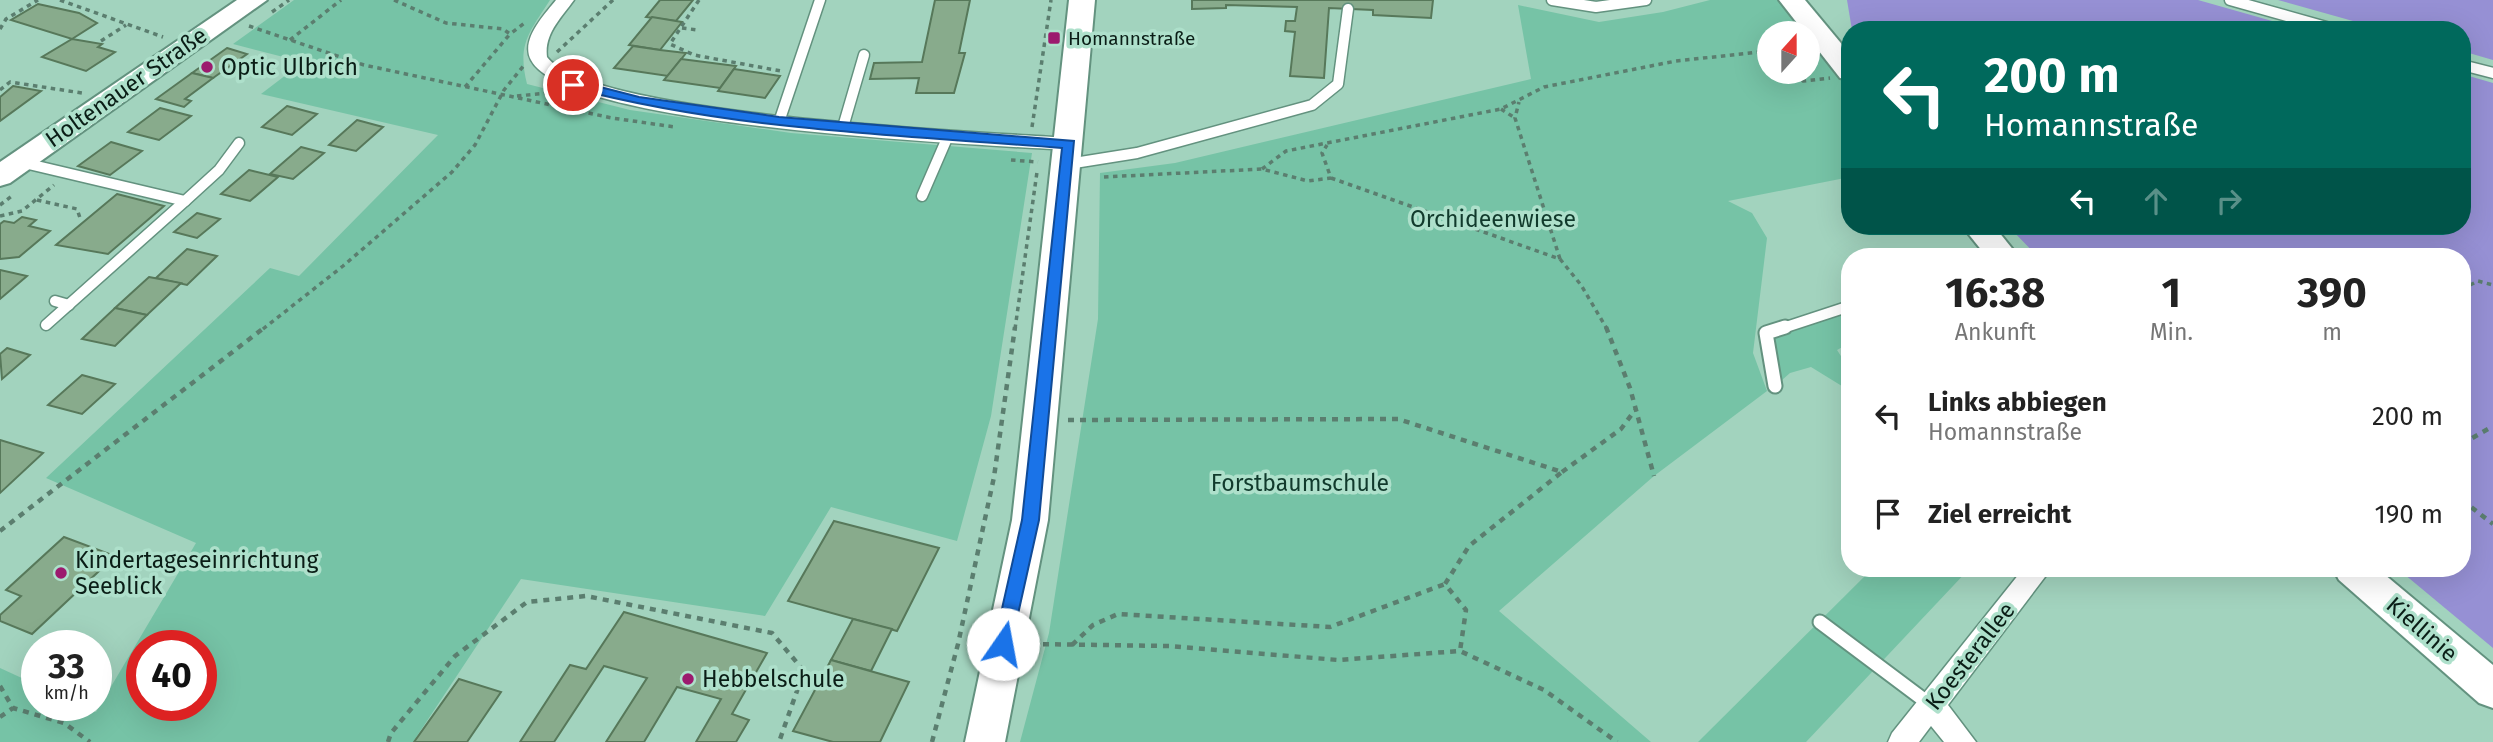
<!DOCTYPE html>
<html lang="de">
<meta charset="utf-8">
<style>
body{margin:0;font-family:"Fira Sans",sans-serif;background:#f2f2f2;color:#222;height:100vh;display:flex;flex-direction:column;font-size:26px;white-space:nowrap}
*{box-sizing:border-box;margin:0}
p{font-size:23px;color:#767676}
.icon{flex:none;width:38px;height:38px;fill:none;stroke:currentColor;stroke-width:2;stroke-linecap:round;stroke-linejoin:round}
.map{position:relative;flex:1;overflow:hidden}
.side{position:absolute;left:1841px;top:248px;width:630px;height:329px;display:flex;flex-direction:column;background:#fff;border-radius:28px;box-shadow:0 7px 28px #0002}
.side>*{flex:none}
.banner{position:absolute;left:1841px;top:21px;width:630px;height:214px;border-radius:28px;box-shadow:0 7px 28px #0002;background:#00695c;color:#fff;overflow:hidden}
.needle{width:46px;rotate:21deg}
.controls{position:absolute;left:1757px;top:21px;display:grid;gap:14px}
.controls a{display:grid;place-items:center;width:63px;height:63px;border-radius:50%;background:#fff;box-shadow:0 7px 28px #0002;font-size:35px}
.speed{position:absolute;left:21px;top:630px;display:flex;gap:14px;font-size:35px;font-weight:700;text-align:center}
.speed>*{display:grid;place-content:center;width:91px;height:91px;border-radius:50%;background:#fff;box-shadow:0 7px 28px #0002;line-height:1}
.speed small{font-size:18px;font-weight:400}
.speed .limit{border:10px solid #d22;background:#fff;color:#111}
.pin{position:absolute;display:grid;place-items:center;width:60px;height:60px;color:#fff;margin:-30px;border:4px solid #fff;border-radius:50%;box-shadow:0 2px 7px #0007}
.me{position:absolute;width:77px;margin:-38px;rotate:12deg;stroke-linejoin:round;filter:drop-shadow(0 0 5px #0008)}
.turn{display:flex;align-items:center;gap:24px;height:147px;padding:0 28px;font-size:32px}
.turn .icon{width:91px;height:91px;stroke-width:2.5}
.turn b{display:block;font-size:49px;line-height:60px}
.lanes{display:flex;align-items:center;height:66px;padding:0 28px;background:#0003;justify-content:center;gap:35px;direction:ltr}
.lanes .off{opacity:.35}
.eta{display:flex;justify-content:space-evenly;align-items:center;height:119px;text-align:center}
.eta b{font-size:42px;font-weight:700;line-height:49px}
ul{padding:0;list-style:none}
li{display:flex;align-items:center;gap:21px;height:98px;padding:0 28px}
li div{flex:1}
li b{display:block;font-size:26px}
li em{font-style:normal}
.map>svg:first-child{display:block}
.green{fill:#76c3a6;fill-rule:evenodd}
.water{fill:#9690d4}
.building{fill:#88ab8c;stroke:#57785a;stroke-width:2}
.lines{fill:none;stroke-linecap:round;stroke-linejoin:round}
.lane-far1-casing{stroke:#63927f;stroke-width:13}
.lane-casing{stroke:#63927f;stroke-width:17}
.street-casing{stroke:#63927f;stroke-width:3}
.secondary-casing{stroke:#63927f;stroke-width:4}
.path-far1{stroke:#5b7e6f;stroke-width:3.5;stroke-dasharray:4.5 4.5;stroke-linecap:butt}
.path{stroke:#5b7e6f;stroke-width:4.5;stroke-dasharray:6 6;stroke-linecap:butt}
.lane-far1{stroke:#fff;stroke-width:10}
.lane{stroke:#fff;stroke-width:13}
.street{fill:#fff;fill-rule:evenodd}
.secondary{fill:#fff;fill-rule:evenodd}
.route{fill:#1a73e8;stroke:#114b97;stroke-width:2}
.poi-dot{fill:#9c1a6e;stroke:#aee0cb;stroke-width:2.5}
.labels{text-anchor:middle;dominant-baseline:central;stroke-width:7;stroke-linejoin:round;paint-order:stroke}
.far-poi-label{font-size:19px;fill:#0a1d16;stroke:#aee0cb;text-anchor:start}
.poi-label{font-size:23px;fill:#0a1d16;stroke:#aee0cb;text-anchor:start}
.street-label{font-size:23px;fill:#0a1d16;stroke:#aee0cb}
.park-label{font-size:23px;fill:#113a2c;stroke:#aee0cb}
</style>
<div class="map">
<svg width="2493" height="742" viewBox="0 0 2493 742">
<rect width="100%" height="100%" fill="#a2d3be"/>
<g class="green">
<path d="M294,0h256c-21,33 -33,44 -23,84l103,26 161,23 241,20 -41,263 -34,125 -126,-34 -66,109 -244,-37 -108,163h-413v-74l37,17v20h44l15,7 100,-169 -150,-65 224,-210 29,8 139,-141 -177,-41 42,-32 -70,-18zM142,646h59v59h-59z"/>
<path d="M1710,0h72l68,81v96l-122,24 24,12 15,25 -14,115 14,38 -113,85 -155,135 152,131h-631l29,-109 49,-314 2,-146 75,-10 356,-84 -13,-74 81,17 64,-10zM1769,33h39v39h-39z"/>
<path d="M1850,306v37l-13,7 13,20v21l-39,-24 -21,6 -15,13 -9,-53z"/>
<path d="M1872,569h97l-163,173h-108z"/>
</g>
<g class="water">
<path d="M1847,0h351l106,30h-452z"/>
<path d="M2278,0h215v60l-31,-9v-21h-77z"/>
<path d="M2462,74l31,9v565l-95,-79h64v-312h-424l-30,-31h454z"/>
</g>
<g class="building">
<path d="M660,0h33l-17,21 -30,-4z"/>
<path d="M935,0h35l-11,53h6l-11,40h-38l3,-15 -49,1 4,-16 48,-1z"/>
<path d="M1192,0h241l-2,18 -58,-3v-5l-44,-2 -5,70 -34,-2 5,-44 -10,-1 1,-10h9l2,-14 -71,-2v3l-34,1z"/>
<path d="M38,4l41,9 18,10 -25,16 -61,-19z"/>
<path d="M652,17l30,5 -22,28 -31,-5z"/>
<path d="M72,39l30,5 -4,3 17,5 -29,19 -44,-14z"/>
<path d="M633,46l27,4 26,3 -18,23 -54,-8z"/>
<path d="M227,48l20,6 -34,24 -21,-5z"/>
<path d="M681,59l55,7 -16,22 -56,-8z"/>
<path d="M734,69l46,7 -15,22 -47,-7z"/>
<path d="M192,73l21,5 -28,21 6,2 -7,6 -28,-8z"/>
<path d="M13,86l28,5 -41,30v-24z"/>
<path d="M287,106l30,8 -25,21 -30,-8z"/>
<path d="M160,108l31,8 -32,24 -31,-8z"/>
<path d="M357,120l26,7 -27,24 -27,-6z"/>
<path d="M111,142l31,9 -32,24 -32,-9z"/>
<path d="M301,147l23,6 -31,26 -23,-5z"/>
<path d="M249,170l29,7 -28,24 -29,-7z"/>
<path d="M117,194l47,12 -56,48 -52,-9z"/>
<path d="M197,213l23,6 -23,19 -23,-6z"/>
<path d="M22,217l14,3 -7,6 21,5 -31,26 -19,2v-35l4,-3 10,2z"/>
<path d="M187,249l30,7 -30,29 -31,-7z"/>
<path d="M0,270l27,6 -27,23z"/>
<path d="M149,277l32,6 -34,32 -32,-7z"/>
<path d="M115,308l32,7 -32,31 -33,-7z"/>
<path d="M7,348l23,7 -28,24 -2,-25z"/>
<path d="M82,375l33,9 -33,30 -34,-9z"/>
<path d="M0,440l43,13 -43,40z"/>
<path d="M834,521l105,27 -42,83 -109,-30z"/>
<path d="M64,537l51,19 -83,78 -32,-13v-6l21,-19 -15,-6z"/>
<path d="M624,612l143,41 -35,61 17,6 -13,22h-40l25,-43 -44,-12 -33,55h-38l41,-64 -43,-12 -50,76h-34l50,-77 16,4z"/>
<path d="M853,619l39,10 -21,42 -40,-11z"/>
<path d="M831,660l78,22 -29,60h-47l-40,-11z"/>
<path d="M459,679l42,13 -34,50h-53z"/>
</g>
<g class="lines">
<defs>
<g id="lane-far1">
<path d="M1552,0l44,7 50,-7"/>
<path d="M2230,0l107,30"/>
<path d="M2462,65l31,8"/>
<path d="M779,122l41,-122"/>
<path d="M843,127l21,-72"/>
<path d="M20,162l165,39 34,-31 20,-27"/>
<path d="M1068,164l69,-11 175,-48 26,-21 10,-75"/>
<path d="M922,196l26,-60"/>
<path d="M55,301l14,4"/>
<path d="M46,325l139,-124"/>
<path d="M1780,329l70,-23"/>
</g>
<g id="lane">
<path d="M1775,386l-9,-53 19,-6"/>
<path d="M1820,622l112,84"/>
</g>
<g id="street">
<path d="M556,0h18c-13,18 -30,34 -27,57 44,59 436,75 522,81l10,6 -10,6c-84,-5 -503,-22 -538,-90 -11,-20 13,-45 25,-60z"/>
<path d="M2023,569h28l-103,136 28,37h-32l-13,-16 -12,16h-31l4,-9z"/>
</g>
<g id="secondary">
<path d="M237,0h30l-257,183 -10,3v-24z"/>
<path d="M1069,0h26l-47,520 -43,222h-40l47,-222z"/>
<path d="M1779,0h26l45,54v26l-10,-2z"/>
<path d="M1962,226h32l25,31h-32z"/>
<path d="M2333,569h45l115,96v43l-14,-5 -140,-123z"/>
</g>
</defs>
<use href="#lane-far1" class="lane-far1-casing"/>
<use href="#lane" class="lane-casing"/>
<use href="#street" class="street-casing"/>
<use href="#secondary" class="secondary-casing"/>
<g class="path-far1">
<path d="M60,0l103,37"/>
<path d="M394,0l52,23 57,6 7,5 16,-12"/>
<path d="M699,0l-29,44 24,11 87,16"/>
<path d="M272,12l17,-12"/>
<path d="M249,26l115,39 248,53 63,9"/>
<path d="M682,28l16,2"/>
<path d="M0,29l6,-10 32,-19"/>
<path d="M290,40l51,-40"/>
<path d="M101,41l25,-16"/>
<path d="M557,52l56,-52"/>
<path d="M1798,72l5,9 27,-3"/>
<path d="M465,87l45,-53"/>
<path d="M0,90l10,-8 72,11"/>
<path d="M517,96l41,-4"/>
<path d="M1501,109l14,9"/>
<path d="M1032,127l19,-127"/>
<path d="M1011,160l27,2"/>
<path d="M1262,169l24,-18 215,-42 43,-22 132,-26 93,-10"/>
<path d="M1104,177l158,-8 46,12 23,-3 -9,-25 5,-8"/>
<path d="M1331,178l229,81 -45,-141 4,-16"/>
<path d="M37,200l40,9 3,9"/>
<path d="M0,205l13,-10"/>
<path d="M0,216l22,-5 32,-26"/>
<path d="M1560,259l21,26 26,44"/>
<path d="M2462,289l16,-8 15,4"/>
<path d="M263,329l80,-63 109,-94 23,-27 29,-55 21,-26"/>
<path d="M1015,329l22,-157"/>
</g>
<g class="path">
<path d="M1606,327l24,61 24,88"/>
<path d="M1068,420l330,-1 164,53 -93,74 -24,38 21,26 -6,41"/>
<path d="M2462,444l31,-18"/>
<path d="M1562,472l59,-43 14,-19"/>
<path d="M2462,500l31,24"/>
<path d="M0,531l265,-204"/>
<path d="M1031,644l139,2 168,14 122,-9 84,39 73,52"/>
<path d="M1072,645l21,-20 25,-11 212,13 115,-43"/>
<path d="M0,686l13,22 51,15 26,19"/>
<path d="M0,717l13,-9"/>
<path d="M388,742l3,-9 64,-77 72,-54 59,-6 186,37 32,38 -25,71"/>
<path d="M932,742l26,-98 36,-167 21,-150"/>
</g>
<use href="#lane-far1" class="lane-far1"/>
<use href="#lane" class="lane"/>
<use href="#street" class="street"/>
<use href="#secondary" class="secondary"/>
</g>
<path class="route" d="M573,80l66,17 140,20 295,24 -35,379 -29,130 -7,2 -6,-2 -3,-6 28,-124 40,-372c-166,-13 -332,-18 -493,-61l-2,-2z"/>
<g class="poi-dot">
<rect x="1047" y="31" width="14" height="14" rx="3.5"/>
<circle cx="207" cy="67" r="7"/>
<circle cx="61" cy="573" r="7"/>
<circle cx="688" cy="679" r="7"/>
</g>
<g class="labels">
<g class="far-poi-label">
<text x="1068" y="38">Homannstraße</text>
</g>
<g class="poi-label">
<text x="221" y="67">Optic Ulbrich</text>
<text x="75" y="560">Kindertageseinrichtung<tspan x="75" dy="26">Seeblick</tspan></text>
<text x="702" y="679">Hebbelschule</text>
</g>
<g class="street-label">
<text transform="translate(126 87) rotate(-35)">Holtenauer Straße</text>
<text transform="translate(2422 629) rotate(41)">Kiellinie</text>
<text transform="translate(1970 656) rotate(-52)">Koesterallee</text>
</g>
<g class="park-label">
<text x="1493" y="219">Orchideenwiese</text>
<text x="1300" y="483">Forstbaumschule</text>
</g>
</g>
</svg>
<div class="controls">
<a><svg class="needle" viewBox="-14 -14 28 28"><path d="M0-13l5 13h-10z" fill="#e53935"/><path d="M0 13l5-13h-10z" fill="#767676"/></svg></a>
</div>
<div class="speed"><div>33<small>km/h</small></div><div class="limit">40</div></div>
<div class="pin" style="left:573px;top:85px;background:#d93025"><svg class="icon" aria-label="arrive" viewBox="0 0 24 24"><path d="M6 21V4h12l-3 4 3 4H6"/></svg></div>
<svg class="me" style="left:1003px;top:644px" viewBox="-20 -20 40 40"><circle r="19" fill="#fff"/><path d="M0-13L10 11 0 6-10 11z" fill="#1a73e8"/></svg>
<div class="banner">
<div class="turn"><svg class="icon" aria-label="left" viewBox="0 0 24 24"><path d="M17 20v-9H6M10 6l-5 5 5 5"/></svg><div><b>200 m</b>Homannstraße</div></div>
<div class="lanes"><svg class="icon" aria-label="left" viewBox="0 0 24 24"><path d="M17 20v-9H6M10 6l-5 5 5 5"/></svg><svg class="icon off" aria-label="ahead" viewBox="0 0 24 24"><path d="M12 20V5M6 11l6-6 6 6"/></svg><svg class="icon off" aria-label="right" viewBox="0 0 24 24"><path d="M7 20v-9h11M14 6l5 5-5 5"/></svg></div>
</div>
<section class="side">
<div class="eta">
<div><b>16:38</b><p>Ankunft</p></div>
<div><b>1</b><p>Min.</p></div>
<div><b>390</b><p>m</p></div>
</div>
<ul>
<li><svg class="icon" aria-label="left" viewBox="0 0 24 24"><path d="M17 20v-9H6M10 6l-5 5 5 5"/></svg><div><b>Links abbiegen</b><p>Homannstraße</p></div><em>200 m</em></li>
<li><svg class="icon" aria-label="arrive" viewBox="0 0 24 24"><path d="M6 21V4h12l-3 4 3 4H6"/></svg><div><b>Ziel erreicht</b></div><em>190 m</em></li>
</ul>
</section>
</div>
